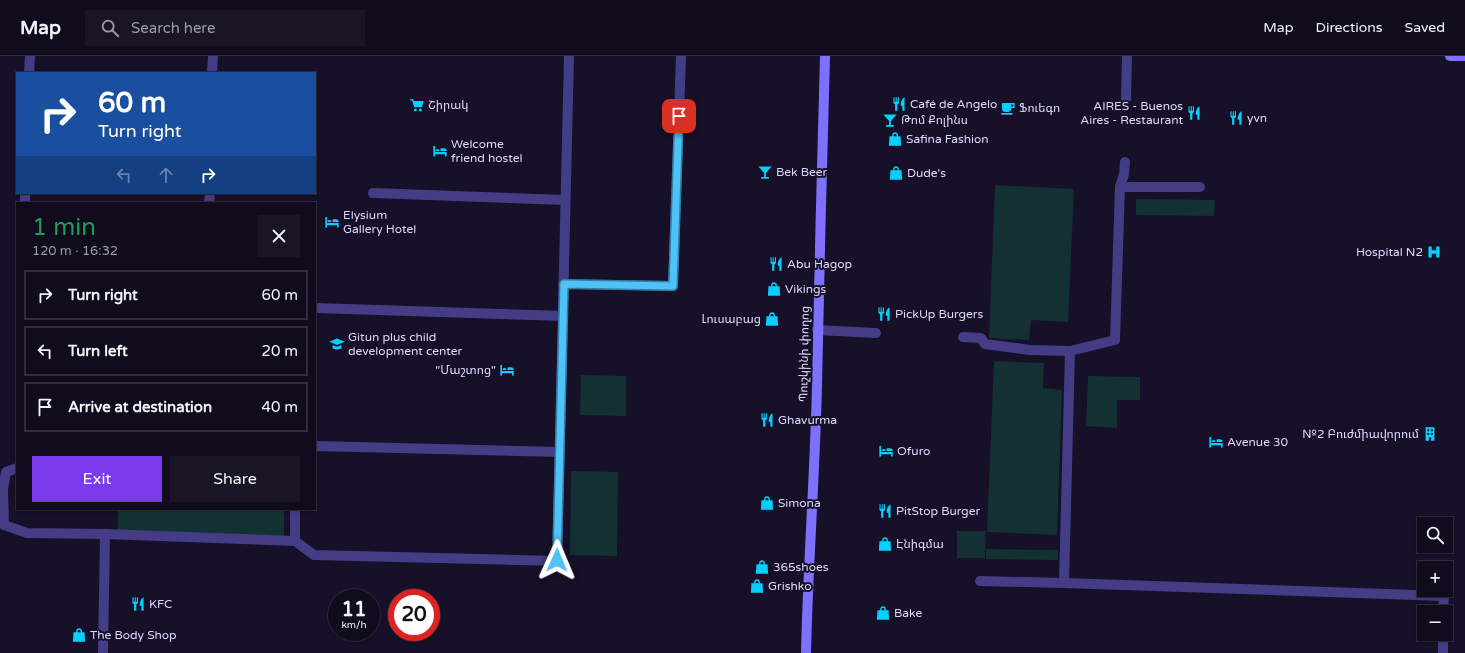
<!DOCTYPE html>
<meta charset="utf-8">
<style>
body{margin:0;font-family:"Varela Round","Noto Sans Armenian",sans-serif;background:#191527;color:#f1f3f6;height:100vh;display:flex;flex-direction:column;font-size:15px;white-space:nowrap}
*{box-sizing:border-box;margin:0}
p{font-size:13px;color:#9c9ba4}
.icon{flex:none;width:22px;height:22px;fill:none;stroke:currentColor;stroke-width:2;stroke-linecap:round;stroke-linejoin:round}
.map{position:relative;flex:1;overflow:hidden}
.drawer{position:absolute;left:16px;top:146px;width:300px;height:308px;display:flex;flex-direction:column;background:#100c1e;border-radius:0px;box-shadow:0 1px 3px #0004,0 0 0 1px #302c3c}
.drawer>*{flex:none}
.top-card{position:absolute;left:16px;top:16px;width:300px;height:122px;border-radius:0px;box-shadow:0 1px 3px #0004,0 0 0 1px #302c3c;background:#1a4fa0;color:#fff;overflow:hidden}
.tools{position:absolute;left:1417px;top:461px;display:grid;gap:8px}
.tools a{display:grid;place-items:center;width:36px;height:36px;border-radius:0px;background:#100c1e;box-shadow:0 1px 3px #0004,0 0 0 1px #302c3c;font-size:20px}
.speed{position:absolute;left:328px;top:533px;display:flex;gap:8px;font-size:20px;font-weight:700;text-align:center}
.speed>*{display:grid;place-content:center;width:52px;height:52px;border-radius:50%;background:#100c1e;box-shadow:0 1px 3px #0004,0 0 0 1px #302c3c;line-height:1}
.speed small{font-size:10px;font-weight:400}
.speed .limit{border:6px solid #d22;background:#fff;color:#111}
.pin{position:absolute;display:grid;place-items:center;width:34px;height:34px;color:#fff;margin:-17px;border-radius:8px;box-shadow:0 2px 6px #0006}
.me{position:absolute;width:44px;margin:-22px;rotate:1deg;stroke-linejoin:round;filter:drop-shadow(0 0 3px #0008)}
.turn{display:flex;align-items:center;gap:14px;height:84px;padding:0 16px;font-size:18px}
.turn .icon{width:52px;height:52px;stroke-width:2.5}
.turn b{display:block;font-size:28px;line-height:34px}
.lanes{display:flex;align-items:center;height:38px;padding:0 16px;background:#0003;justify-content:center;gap:20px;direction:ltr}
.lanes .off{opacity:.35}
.round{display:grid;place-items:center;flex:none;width:42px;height:42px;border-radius:0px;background:#191527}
.headline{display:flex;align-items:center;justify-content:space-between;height:68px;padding:0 16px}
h1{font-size:24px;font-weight:600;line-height:30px;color:#1e9e55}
.button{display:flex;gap:8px;margin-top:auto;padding:8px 16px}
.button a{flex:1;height:46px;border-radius:0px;background:#7c3aed;color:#fff;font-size:16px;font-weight:600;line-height:46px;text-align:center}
.button a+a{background:#191527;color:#f1f3f6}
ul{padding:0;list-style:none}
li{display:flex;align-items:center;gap:12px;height:50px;margin:0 8px 6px;padding:0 8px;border:2px solid #302c3c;border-radius:0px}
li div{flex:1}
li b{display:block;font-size:15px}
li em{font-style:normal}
header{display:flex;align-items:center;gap:24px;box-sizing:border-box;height:56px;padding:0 20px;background:#100c1e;border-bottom:1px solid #302c3c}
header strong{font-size:19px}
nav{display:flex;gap:22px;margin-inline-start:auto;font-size:14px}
.search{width:280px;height:36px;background:#191527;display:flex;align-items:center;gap:10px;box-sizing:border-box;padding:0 14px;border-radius:0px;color:#9c9ba4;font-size:15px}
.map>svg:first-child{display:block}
.green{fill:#133032}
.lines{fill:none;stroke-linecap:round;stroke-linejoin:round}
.lane{stroke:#453c86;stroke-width:10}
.street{stroke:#453c86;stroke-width:10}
.secondary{stroke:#7f70fc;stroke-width:10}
.route-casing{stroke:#337fa1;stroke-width:10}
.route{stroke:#4fc3f7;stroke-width:7}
.labels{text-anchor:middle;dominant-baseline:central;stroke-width:4;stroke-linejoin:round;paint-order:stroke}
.poi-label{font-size:12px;fill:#dfd8fe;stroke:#161028;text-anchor:start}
.street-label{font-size:12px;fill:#dfd8fe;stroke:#161028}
</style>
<header>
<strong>Map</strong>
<div class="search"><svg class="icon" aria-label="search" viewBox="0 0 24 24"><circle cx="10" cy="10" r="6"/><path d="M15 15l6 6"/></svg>Search here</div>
<nav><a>Map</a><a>Directions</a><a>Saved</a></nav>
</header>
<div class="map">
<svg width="1465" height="597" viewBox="0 0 1465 597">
<rect width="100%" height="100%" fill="#161028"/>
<g class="green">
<path d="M995,129l79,4 -6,133 -37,-2 -2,20 -40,-2z"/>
<path d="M1136,143l79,1 -1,16 -78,-1z"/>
<path d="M994,305l50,2 -1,25 19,2 -5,145 -70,-3z"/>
<path d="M581,319l45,1v40l-46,-1z"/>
<path d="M1088,320l52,1v23h-23v28l-31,-2z"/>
<path d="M571,415l47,1 -1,84 -47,-1z"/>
<path d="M118,453h166v27l-166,-5z"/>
<path d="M957,475h29l-1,27h-28z"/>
<path d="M986,493l72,1v10l-72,-1z"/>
</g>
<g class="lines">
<g class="lane">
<path d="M29,17l1,-17"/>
<path d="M1126,43l1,-43"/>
<path d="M1125,106l-1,12 -4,13 -5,153 -45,11 -6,232 380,13 -1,16"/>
<path d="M1120,131h80"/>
<path d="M373,137l192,7"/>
<path d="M25,147v-10"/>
<path d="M563,228l110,2 8,-230"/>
<path d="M315,252l248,8"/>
<path d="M817,274l59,3"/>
<path d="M963,281l18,1 4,6 45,6 40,1"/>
<path d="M315,390l245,6"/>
<path d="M17,412l-11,4 -3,17 1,36 23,8 78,1 190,7 19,14 243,6 12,-505"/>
<path d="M295,485v-32"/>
<path d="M980,525l84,2"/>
<path d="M103,597l2,-119"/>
<path d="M1443,597v-19"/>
</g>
<g class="street">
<path d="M212,17l1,-17"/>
<path d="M209,147l1,-10"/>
</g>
<g class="secondary">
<path d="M1450,0h15"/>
<path d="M806,597c2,-90 9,-179 11,-268 2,-110 5,-219 8,-329"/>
</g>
</g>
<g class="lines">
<defs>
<path id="route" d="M557,504l7,-276 109,2 6,-170"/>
</defs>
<use href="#route" class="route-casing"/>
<use href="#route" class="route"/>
</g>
<defs>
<symbol id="restaurant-bare" viewBox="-9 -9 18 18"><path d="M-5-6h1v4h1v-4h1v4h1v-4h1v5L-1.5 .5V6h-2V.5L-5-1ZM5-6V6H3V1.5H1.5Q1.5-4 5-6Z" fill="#07cffb" stroke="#161028" stroke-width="2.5" paint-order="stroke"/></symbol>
<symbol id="supermarket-bare" viewBox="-9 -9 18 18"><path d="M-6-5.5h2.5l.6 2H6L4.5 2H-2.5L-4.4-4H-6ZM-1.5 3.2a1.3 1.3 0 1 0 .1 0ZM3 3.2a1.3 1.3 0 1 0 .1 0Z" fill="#07cffb" stroke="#161028" stroke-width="2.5" paint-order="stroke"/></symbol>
<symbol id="cafe-bare" viewBox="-9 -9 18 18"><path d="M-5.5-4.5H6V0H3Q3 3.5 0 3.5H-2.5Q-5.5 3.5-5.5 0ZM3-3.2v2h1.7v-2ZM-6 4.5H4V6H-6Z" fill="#07cffb" stroke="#161028" stroke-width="2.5" paint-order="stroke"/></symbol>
<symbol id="bar-bare" viewBox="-9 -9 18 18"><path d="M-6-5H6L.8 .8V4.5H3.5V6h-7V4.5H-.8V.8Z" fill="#07cffb" stroke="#161028" stroke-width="2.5" paint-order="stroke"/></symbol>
<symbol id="shop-bare" viewBox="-9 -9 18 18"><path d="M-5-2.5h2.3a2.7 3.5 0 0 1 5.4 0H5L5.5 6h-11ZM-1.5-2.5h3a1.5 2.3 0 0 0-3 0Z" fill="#07cffb" stroke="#161028" stroke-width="2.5" paint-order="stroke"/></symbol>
<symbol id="hotel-bare" viewBox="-9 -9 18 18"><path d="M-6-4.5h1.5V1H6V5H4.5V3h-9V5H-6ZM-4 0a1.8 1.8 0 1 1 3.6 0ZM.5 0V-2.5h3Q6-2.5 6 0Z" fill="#07cffb" stroke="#161028" stroke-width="2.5" paint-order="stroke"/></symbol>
<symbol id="hospital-bare" viewBox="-9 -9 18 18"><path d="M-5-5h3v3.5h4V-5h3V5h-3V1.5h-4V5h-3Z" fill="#07cffb" stroke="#161028" stroke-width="2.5" paint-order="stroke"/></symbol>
<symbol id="school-bare" viewBox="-9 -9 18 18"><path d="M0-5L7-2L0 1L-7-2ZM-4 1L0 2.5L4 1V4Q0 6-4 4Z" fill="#07cffb" stroke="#161028" stroke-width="2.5" paint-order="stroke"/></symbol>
<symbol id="building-bare" viewBox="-9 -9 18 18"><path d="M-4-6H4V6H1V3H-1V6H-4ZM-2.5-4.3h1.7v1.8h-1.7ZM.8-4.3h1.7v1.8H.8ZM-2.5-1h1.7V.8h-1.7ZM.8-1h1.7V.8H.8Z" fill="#07cffb" stroke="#161028" stroke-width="2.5" paint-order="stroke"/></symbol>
</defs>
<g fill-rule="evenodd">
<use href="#restaurant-bare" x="889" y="38" width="20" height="20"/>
<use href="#supermarket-bare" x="407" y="39" width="20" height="20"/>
<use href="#cafe-bare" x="998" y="42" width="20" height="20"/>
<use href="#restaurant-bare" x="1184" y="47" width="20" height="20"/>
<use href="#restaurant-bare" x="1226" y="52" width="20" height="20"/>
<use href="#bar-bare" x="880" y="54" width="20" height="20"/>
<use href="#shop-bare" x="885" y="73" width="20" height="20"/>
<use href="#hotel-bare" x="430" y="85" width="20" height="20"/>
<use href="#bar-bare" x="755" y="106" width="20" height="20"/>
<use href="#shop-bare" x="886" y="107" width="20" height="20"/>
<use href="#hotel-bare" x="322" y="156" width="20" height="20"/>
<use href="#hospital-bare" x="1424" y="186" width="20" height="20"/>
<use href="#restaurant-bare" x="766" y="198" width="20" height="20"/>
<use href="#shop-bare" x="764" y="223" width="20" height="20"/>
<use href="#restaurant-bare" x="874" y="248" width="20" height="20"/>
<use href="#shop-bare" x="762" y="253" width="20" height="20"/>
<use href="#school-bare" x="327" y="278" width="20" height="20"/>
<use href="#hotel-bare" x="497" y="304" width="20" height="20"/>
<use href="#restaurant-bare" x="757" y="354" width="20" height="20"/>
<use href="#building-bare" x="1420" y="368" width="20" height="20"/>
<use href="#hotel-bare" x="1206" y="376" width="20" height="20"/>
<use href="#hotel-bare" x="876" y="385" width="20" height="20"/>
<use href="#shop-bare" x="757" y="437" width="20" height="20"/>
<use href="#restaurant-bare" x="875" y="445" width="20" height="20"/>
<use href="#shop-bare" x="875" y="478" width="20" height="20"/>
<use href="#shop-bare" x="752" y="501" width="20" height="20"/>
<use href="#shop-bare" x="747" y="520" width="20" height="20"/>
<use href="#restaurant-bare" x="128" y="538" width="20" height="20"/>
<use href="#shop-bare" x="873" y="547" width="20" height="20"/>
<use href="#shop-bare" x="69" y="569" width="20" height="20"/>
</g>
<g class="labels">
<g class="poi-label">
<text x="910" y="48">Café de Angelo</text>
<text x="428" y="49">Շիրակ</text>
<text x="1183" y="50" text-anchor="end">AIRES - Buenos<tspan x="1183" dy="14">Aires - Restaurant</tspan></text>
<text x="1019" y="52">Ֆուեգո</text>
<text x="1247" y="62">yvn</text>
<text x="901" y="64">Թոմ Քոլինս</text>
<text x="906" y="83">Safina Fashion</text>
<text x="451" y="88">Welcome<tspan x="451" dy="14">friend hostel</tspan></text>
<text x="776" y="116">Bek Beer</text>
<text x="907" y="117">Dude's</text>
<text x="343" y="159">Elysium<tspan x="343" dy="14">Gallery Hotel</tspan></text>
<text x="1423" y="196" text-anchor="end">Hospital N2</text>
<text x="787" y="208">Abu Hagop</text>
<text x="785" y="233">Vikings</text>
<text x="895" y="258">PickUp Burgers</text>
<text x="761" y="263" text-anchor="end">Լուսաբաց</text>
<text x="348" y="281">Gitun plus child<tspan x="348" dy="14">development center</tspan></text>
<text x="496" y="314" text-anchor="end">"Մաշտոց"</text>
<text x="778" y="364">Ghavurma</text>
<text x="1419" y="378" text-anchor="end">№2 Բուժմիավորում</text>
<text x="1227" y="386">Avenue 30</text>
<text x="897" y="395">Ofuro</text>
<text x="778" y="447">Simona</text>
<text x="896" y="455">PitStop Burger</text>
<text x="896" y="488">Էնիգմա</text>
<text x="773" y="511">365shoes</text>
<text x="768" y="530">Grishko</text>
<text x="149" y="548">KFC</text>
<text x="894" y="557">Bake</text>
<text x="90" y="579">The Body Shop</text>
</g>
<g class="street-label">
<text transform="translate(804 298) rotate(-89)">Պուշկինի փողոց</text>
</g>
</g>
</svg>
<div class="tools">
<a><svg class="icon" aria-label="search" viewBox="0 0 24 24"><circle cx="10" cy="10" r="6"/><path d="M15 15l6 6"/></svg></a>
<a>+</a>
<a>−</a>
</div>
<div class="speed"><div>11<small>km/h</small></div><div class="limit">20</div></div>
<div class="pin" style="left:679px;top:60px;background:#d93025"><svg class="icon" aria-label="arrive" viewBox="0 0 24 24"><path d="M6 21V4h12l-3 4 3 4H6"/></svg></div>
<svg class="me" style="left:557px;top:504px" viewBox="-20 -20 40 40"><path d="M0-17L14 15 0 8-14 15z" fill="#4fc3f7" stroke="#fff" stroke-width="4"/></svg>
<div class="top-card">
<div class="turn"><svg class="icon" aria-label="right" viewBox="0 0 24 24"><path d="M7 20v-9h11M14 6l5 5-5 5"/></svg><div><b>60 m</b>Turn right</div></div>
<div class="lanes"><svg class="icon off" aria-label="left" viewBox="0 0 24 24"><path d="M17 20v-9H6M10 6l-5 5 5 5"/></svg><svg class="icon off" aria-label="ahead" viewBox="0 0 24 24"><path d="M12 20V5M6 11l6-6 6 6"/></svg><svg class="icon" aria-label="right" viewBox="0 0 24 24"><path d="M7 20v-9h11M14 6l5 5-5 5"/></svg></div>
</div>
<section class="drawer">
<div class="headline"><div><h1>1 min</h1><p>120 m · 16:32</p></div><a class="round"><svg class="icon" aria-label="close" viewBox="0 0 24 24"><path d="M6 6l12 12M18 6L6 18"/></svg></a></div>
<ul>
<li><svg class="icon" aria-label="right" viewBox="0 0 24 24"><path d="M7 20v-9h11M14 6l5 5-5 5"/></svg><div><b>Turn right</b></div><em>60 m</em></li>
<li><svg class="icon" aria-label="left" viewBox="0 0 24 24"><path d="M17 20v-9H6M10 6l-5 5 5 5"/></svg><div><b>Turn left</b></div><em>20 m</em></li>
<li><svg class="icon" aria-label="arrive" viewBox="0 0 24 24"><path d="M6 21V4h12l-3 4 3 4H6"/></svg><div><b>Arrive at destination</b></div><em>40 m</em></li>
</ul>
<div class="button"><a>Exit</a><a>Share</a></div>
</section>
</div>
